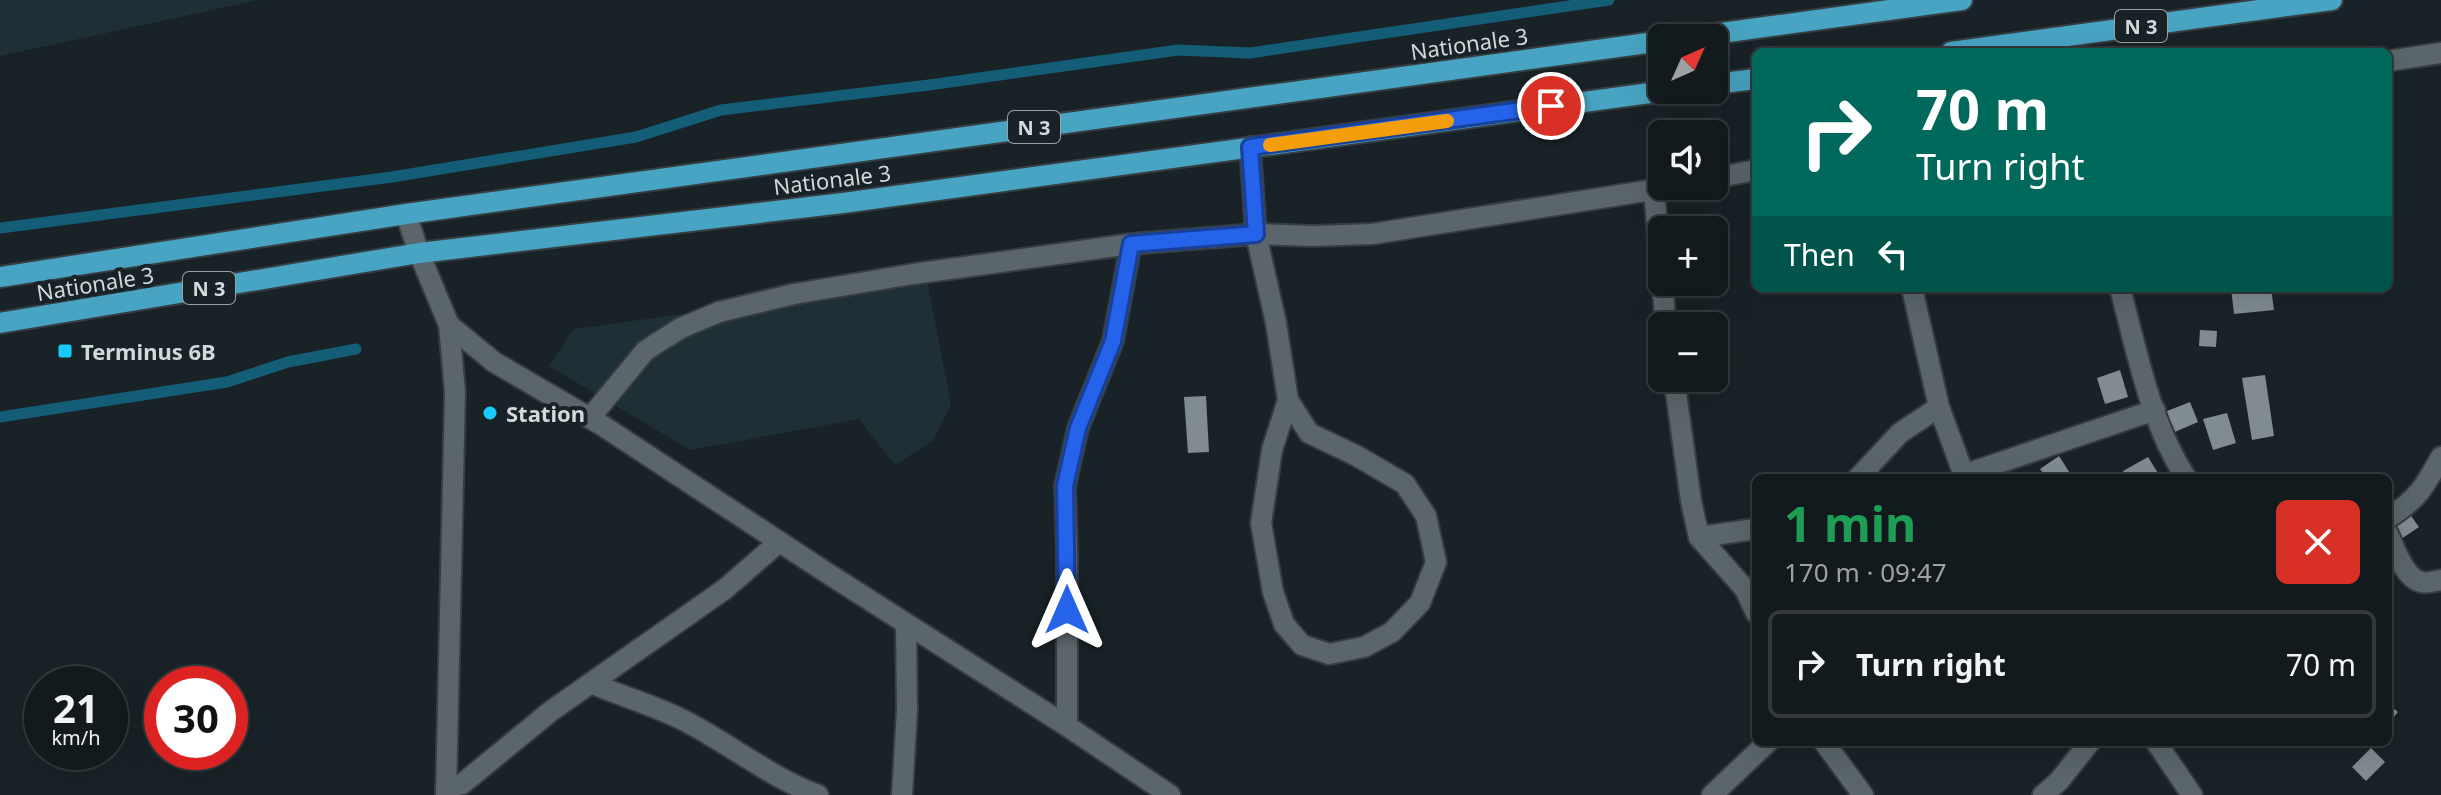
<!DOCTYPE html>
<meta charset="utf-8">
<style>
body{margin:0;font-family:"Noto Sans",sans-serif;background:#1c2326;color:#f1f3f6;height:100vh;display:flex;flex-direction:column;font-size:30px;white-space:nowrap}
*{box-sizing:border-box;margin:0}
p{font-size:26px;color:#9da1a4}
.icon{flex:none;width:44px;height:44px;fill:none;stroke:currentColor;stroke-width:2;stroke-linecap:round;stroke-linejoin:round}
.map{position:relative;flex:1;overflow:hidden}
.side{position:absolute;left:1752px;top:474px;width:640px;height:272px;display:flex;flex-direction:column;background:#131a1d;border-radius:12px;box-shadow:0 8px 32px #0002,0 0 0 2px #32383b}
.side>*{flex:none}
.banner{position:absolute;left:1752px;top:48px;width:640px;height:244px;border-radius:12px;box-shadow:0 8px 32px #0002,0 0 0 2px #32383b;background:#00695c;color:#fff;overflow:hidden}
.needle{width:52px;rotate:45deg}
.buttons{position:absolute;left:1648px;top:24px;display:grid;gap:16px}
.buttons a{display:grid;place-items:center;width:80px;height:80px;border-radius:12px;background:#131a1d;box-shadow:0 8px 32px #0002,0 0 0 2px #32383b;font-size:40px}
.speed{position:absolute;left:24px;top:666px;display:flex;gap:16px;font-size:40px;font-weight:700;text-align:center}
.speed>*{display:grid;place-content:center;width:104px;height:104px;border-radius:50%;background:#131a1d;box-shadow:0 8px 32px #0002,0 0 0 2px #32383b;line-height:1}
.speed small{font-size:20px;font-weight:400}
.speed .limit{border:12px solid #d22;background:#fff;color:#111}
.pin{position:absolute;display:grid;place-items:center;width:68px;height:68px;color:#fff;margin:-34px;border:4px solid #fff;border-radius:50%;box-shadow:0 2px 8px #0007}
.me{position:absolute;width:88px;margin:-44px;rotate:0deg;stroke-linejoin:round;filter:drop-shadow(0 0 6px #0008)}
.turn{display:flex;align-items:center;gap:28px;height:168px;padding:0 32px;font-size:36px}
.turn .icon{width:104px;height:104px;stroke-width:2.5}
.turn b{display:block;font-size:56px;line-height:68px}
.then{display:flex;align-items:center;height:76px;padding:0 32px;background:#0003;gap:16px;font-size:30px}
.round{display:grid;place-items:center;flex:none;width:84px;height:84px;border-radius:12px;background:#1c2326}
.head{display:flex;align-items:center;justify-content:space-between;height:136px;padding:0 32px}
h1{font-size:48px;font-weight:700;line-height:60px;color:#1e9e55}
ul{padding:0;list-style:none}
li{display:flex;align-items:center;gap:24px;height:108px;margin:0 16px 12px;padding:0 16px;border:4px solid #32383b;border-radius:12px}
li div{flex:1}
li b{display:block;font-size:30px}
li em{font-style:normal}
.map>svg:first-child{display:block}
.built{fill:#1e2f35}
.lines{fill:none;stroke-linecap:round;stroke-linejoin:round}
.stream{stroke:#135e76;stroke-width:11}
.building{fill:#808c91}
.minor-casing{stroke:#353d41;stroke-width:24}
.major-casing{stroke:#353d41;stroke-width:24}
.minor{stroke:#5a666b;stroke-width:20}
.major{stroke:#47a4c3;stroke-width:20}
.route-casing{stroke:#184099;stroke-width:20}
.route{stroke:#2563eb;stroke-width:14}
.slow{stroke:#f59e0b;stroke-width:14}
.poi-dot{fill:#1acafc;stroke:#192327;stroke-width:3}
.labels{text-anchor:middle;dominant-baseline:central;stroke-width:8;stroke-linejoin:round;paint-order:stroke}
.shield{fill:#192327;stroke:#9aa2a5;stroke-width:2}
.shield-label{font-size:20px;font-weight:bold;fill:#d2d8db}
.street-label{font-size:22px;fill:#d2d8db;stroke:#192327}
.poi-label{font-size:22px;font-weight:bold;fill:#d2d8db;stroke:#192327;text-anchor:start}
</style>
<div class="map">
<svg width="2441" height="795" viewBox="0 0 2441 795">
<rect width="100%" height="100%" fill="#192327"/>
<g class="built">
<path d="M0,0h258l-258,56z"/>
<path d="M927,280l24,124 -18,37 -38,24 -36,-46 -169,31 -141,-84 25,-37z"/>
</g>
<g class="lines">
<g class="stream">
<path d="M0,228l392,-51 244,-40 85,-27 208,-25 249,-35 72,3 359,-53"/>
<path d="M0,417l227,-35 61,-20 68,-13"/>
</g>
</g>
<g class="building">
<path d="M2231,288h40l3,22 -40,4z"/>
<path d="M2200,330l17,1 -1,16 -17,-1z"/>
<path d="M2120,370l8,27 -23,7 -8,-26z"/>
<path d="M2265,375l9,61 -22,4 -10,-62z"/>
<path d="M1206,396l3,56 -21,1 -4,-56z"/>
<path d="M2190,402l8,20 -28,12 -8,-21z"/>
<path d="M2227,413l9,30 -23,7 -10,-31z"/>
<path d="M2059,456l14,22h-26l-7,-9z"/>
<path d="M2148,457l13,21h-34l-4,-7z"/>
<path d="M2409,513l10,14 -18,12 -9,-13z"/>
<path d="M2388,704l10,8 -10,12z"/>
<path d="M2371,748l14,14 -19,19 -14,-14z"/>
</g>
<g class="lines">
<defs>
<g id="minor">
<path d="M2388,61l53,-8"/>
<path d="M1250,147l6,87 20,89 12,77 21,33 48,23 48,28 21,32 10,46 -16,41 -28,29 -28,15 -35,7 -27,-9 -18,-21 -11,-32 -12,-69 11,-73 16,-50"/>
<path d="M1714,178l42,-8"/>
<path d="M1654,191l8,90"/>
<path d="M406,214l13,39 30,72 6,67 -9,403"/>
<path d="M1662,282l4,44"/>
<path d="M1912,288l27,119 26,71"/>
<path d="M2120,288c17,64 30,134 66,190"/>
<path d="M449,325l45,37 106,62 227,149 240,153 103,69"/>
<path d="M1674,378l17,123 8,36 46,52 11,24"/>
<path d="M590,418l55,-67 12,-8 24,-15 38,-16 75,-18 119,-20 218,-30 125,-10 57,2 59,-2 305,-48"/>
<path d="M1963,475l192,-65"/>
<path d="M1858,478l42,-45 39,-26"/>
<path d="M2388,518c29,-18 37,-32 53,-61"/>
<path d="M2388,534c7,14 16,44 33,48 6,2 14,-1 20,-2"/>
<path d="M1699,537l57,-8"/>
<path d="M591,683c30,13 62,22 92,37 46,23 86,57 135,75"/>
<path d="M1067,726v-174l-2,-66 13,-58 35,-87 18,-97"/>
<path d="M1824,742l39,53"/>
<path d="M2156,742l36,53"/>
<path d="M446,788l16,-4 89,-73 174,-122 54,-47"/>
<path d="M902,795l5,-85 -1,-86"/>
<path d="M1712,795l56,-53"/>
<path d="M2043,795l16,-14 31,-39"/>
</g>
<g id="major">
<path d="M1685,38l277,-38"/>
<path d="M1951,52l381,-52"/>
<path d="M1714,84l42,-5"/>
<path d="M0,277l406,-63 1256,-173"/>
<path d="M0,323l419,-70 424,-50 829,-113"/>
</g>
</defs>
<use href="#minor" class="minor-casing"/>
<use href="#major" class="major-casing"/>
<use href="#minor" class="minor"/>
<use href="#major" class="major"/>
</g>
<g class="lines">
<defs>
<path id="route" d="M1067,610l-2,-124 13,-58 35,-87 18,-97 125,-10 -6,-87 301,-41"/>
</defs>
<use href="#route" class="route-casing"/>
<use href="#route" class="route"/>
<path class="slow" d="M1270,145l177,-24"/>
</g>
<g class="poi-dot">
<rect x="57" y="343" width="16" height="16" rx="4"/>
<circle cx="490" cy="413" r="8"/>
</g>
<g class="labels">
<g class="shield">
<rect x="2115" y="10" width="52" height="32" rx="6"/>
<rect x="1008" y="111" width="52" height="32" rx="6"/>
<rect x="183" y="272" width="52" height="32" rx="6"/>
</g>
<g class="shield-label">
<text x="2141" y="26">N 3</text>
<text x="1034" y="127">N 3</text>
<text x="209" y="288">N 3</text>
</g>
<g class="street-label">
<text transform="translate(1469 43) rotate(-8)">Nationale 3</text>
<text transform="translate(832 179) rotate(-7)">Nationale 3</text>
<text transform="translate(95 283) rotate(-9)">Nationale 3</text>
</g>
<g class="poi-label">
<text x="81" y="351">Terminus 6B</text>
<text x="506" y="413">Station</text>
</g>
</g>
</svg>
<div class="buttons">
<a><svg class="needle" viewBox="-14 -14 28 28"><path d="M0-13l5 13h-10z" fill="#e53935"/><path d="M0 13l5-13h-10z" fill="#9da1a4"/></svg></a>
<a><svg class="icon" aria-label="sound" viewBox="0 0 24 24"><path d="M4 9h4l5-4v14l-5-4H4zM17 9q2 3 0 6"/></svg></a>
<a>+</a>
<a>−</a>
</div>
<div class="speed"><div>21<small>km/h</small></div><div class="limit">30</div></div>
<div class="pin" style="left:1551px;top:106px;background:#d93025"><svg class="icon" aria-label="arrive" viewBox="0 0 24 24"><path d="M6 21V4h12l-3 4 3 4H6"/></svg></div>
<svg class="me" style="left:1067px;top:610px" viewBox="-20 -20 40 40"><path d="M0-17L14 15 0 8-14 15z" fill="#2563eb" stroke="#fff" stroke-width="4"/></svg>
<div class="banner">
<div class="turn"><svg class="icon" aria-label="right" viewBox="0 0 24 24"><path d="M7 20v-9h11M14 6l5 5-5 5"/></svg><div><b>70 m</b>Turn right</div></div>
<div class="then">Then<svg class="icon" aria-label="left" viewBox="0 0 24 24"><path d="M17 20v-9H6M10 6l-5 5 5 5"/></svg></div>
</div>
<section class="side">
<div class="head"><div><h1>1 min</h1><p>170 m · 09:47</p></div><a class="round" style="background:#d93025;color:#fff"><svg class="icon" aria-label="close" viewBox="0 0 24 24"><path d="M6 6l12 12M18 6L6 18"/></svg></a></div>
<ul>
<li><svg class="icon" aria-label="right" viewBox="0 0 24 24"><path d="M7 20v-9h11M14 6l5 5-5 5"/></svg><div><b>Turn right</b></div><em>70 m</em></li>
</ul>
</section>
</div>
